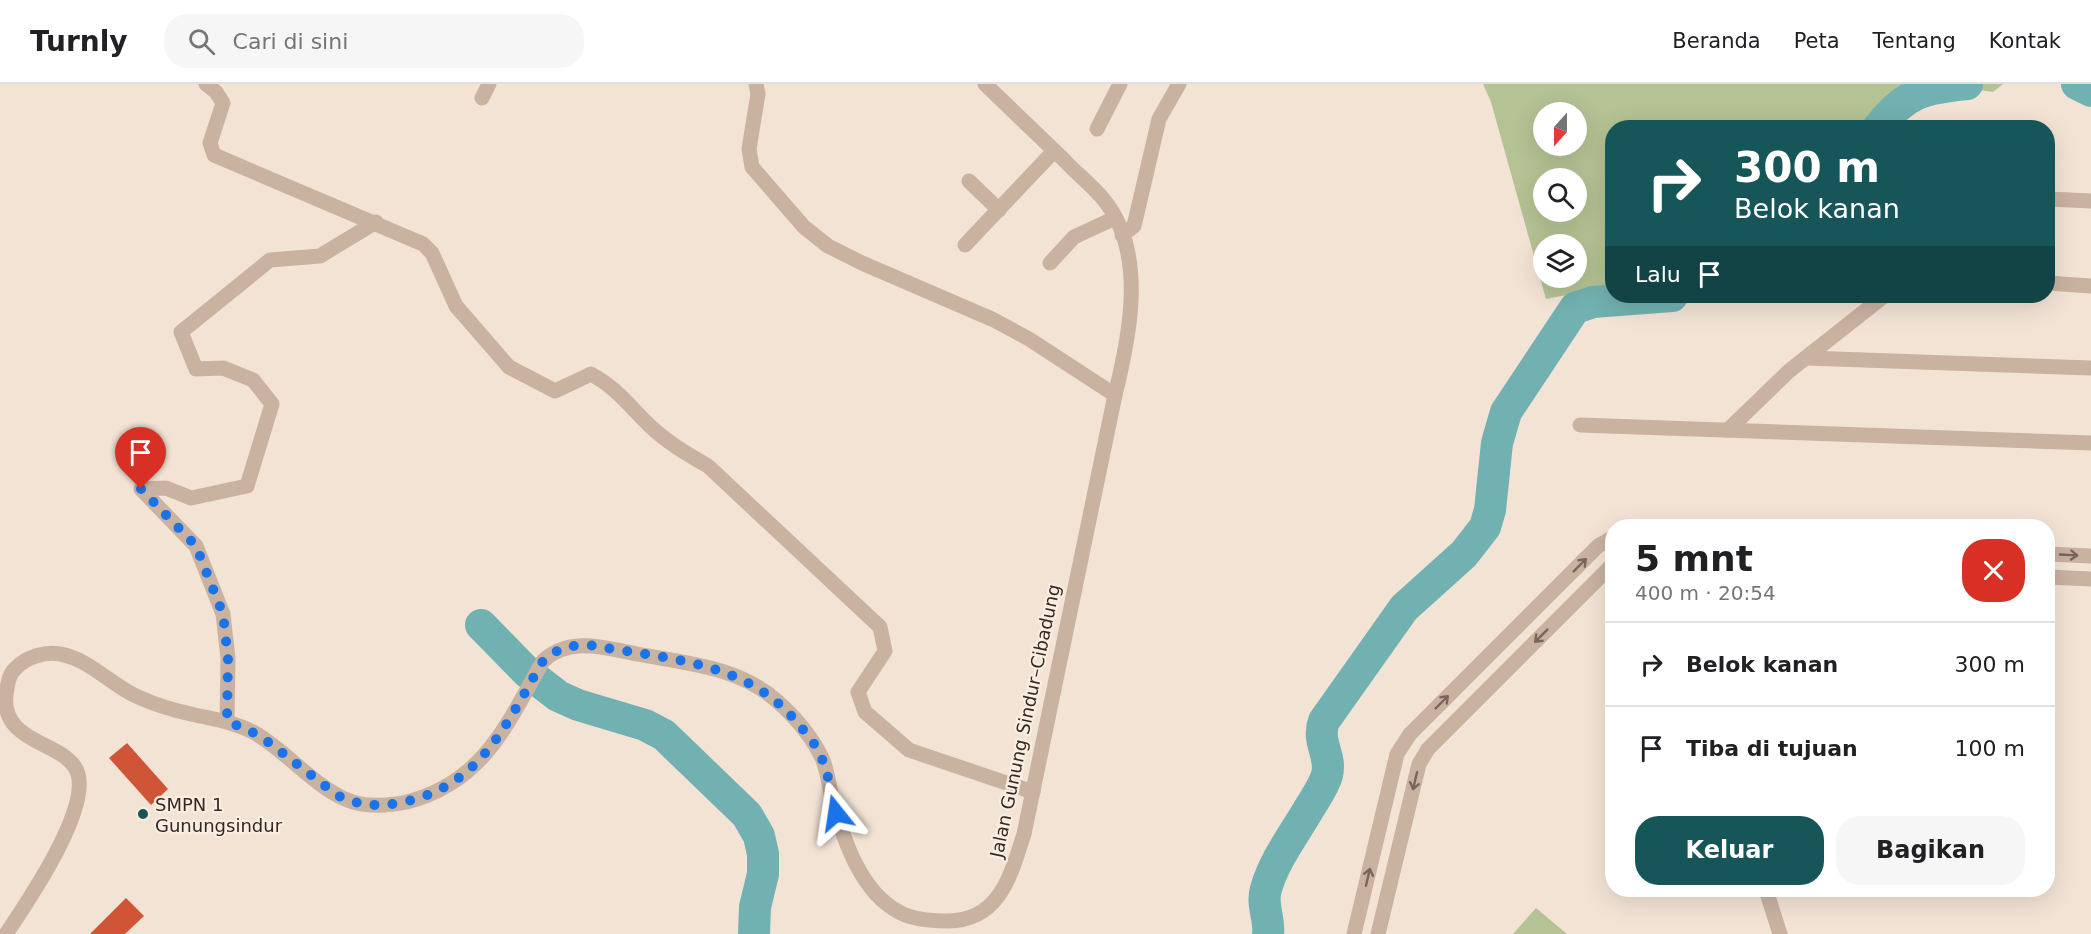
<!DOCTYPE html>
<html lang="id">
<meta charset="utf-8">
<style>
body{margin:0;font-family:"DejaVu Sans",sans-serif;background:#f6f6f6;color:#202124;height:100vh;display:flex;flex-direction:column;font-size:22px;white-space:nowrap}
*{box-sizing:border-box;margin:0}
p{font-size:20px;color:#757577}
.icon{flex:none;width:33px;height:33px;fill:none;stroke:currentColor;stroke-width:2;stroke-linecap:round;stroke-linejoin:round}
.map{position:relative;flex:1;overflow:hidden}
.sheet{position:absolute;left:1605px;top:435px;width:450px;height:378px;display:flex;flex-direction:column;background:#fff;border-radius:24px;box-shadow:0 6px 24px #0002}
.sheet>*{flex:none}
.top-card{position:absolute;left:1605px;top:36px;width:450px;height:183px;border-radius:24px;box-shadow:0 6px 24px #0002;background:#175658;color:#fff;overflow:hidden}
.needle{width:39px;rotate:201deg}
.buttons{position:absolute;left:1533px;top:18px;display:grid;gap:12px}
.buttons a{display:grid;place-items:center;width:54px;height:54px;border-radius:50%;background:#fff;box-shadow:0 6px 24px #0002;font-size:30px}
.pin{position:absolute;display:grid;place-items:center;width:51px;height:51px;color:#fff;margin:-62px -26px;border-radius:50% 50% 50% 0;rotate:-45deg;box-shadow:0 0 6px #0007}
.pin .icon{rotate:45deg}
.me{position:absolute;width:66px;margin:-33px;rotate:345deg;stroke-linejoin:round;filter:drop-shadow(0 0 4px #0008)}
.turn{display:flex;align-items:center;gap:21px;height:126px;padding:0 30px;font-size:27px}
.turn .icon{width:78px;height:78px;stroke-width:2.5}
.turn b{display:block;font-size:42px;line-height:51px}
.then{display:flex;align-items:center;height:57px;padding:0 30px;background:#0003;gap:12px;font-size:22px}
.round{display:grid;place-items:center;flex:none;width:63px;height:63px;border-radius:24px;background:#f6f6f6}
.overview{display:flex;align-items:center;justify-content:space-between;height:102px;padding:0 30px}
h1{font-size:36px;font-weight:600;line-height:45px}
.primary-button{display:flex;gap:12px;margin-top:auto;padding:12px 30px}
.primary-button a{flex:1;height:69px;border-radius:24px;background:#175658;color:#fff;font-size:24px;font-weight:600;line-height:69px;text-align:center}
.primary-button a+a{background:#f6f6f6;color:#202124}
ul{padding:0;list-style:none}
li{display:flex;align-items:center;gap:18px;height:84px;padding:0 30px;border-top:2px solid #e0e0e0}
li div{flex:1}
li b{display:block;font-size:22px}
li em{font-style:normal}
header{display:flex;align-items:center;gap:36px;box-sizing:border-box;height:84px;padding:0 30px;background:#fff;border-bottom:2px solid #e0e0e0}
header strong{font-size:28px}
nav{display:flex;gap:33px;margin-inline-start:auto;font-size:21px}
.search{width:420px;height:54px;background:#f6f6f6;display:flex;align-items:center;gap:15px;box-sizing:border-box;padding:0 21px;border-radius:24px;color:#757577;font-size:22px}
.map>svg:first-child{display:block}
.green{fill:#b4c294;fill-rule:evenodd}
.lines{fill:none;stroke-linecap:round;stroke-linejoin:round}
.river{stroke:#72b1b1;stroke-width:32}
.building{fill:#cf5536}
.minor{stroke:#cab2a1;stroke-width:15}
.oneway{stroke:#78665c}
.route{stroke:#1a73e8;stroke-width:10;stroke-dasharray:0 18}
.poi-dot{fill:#175658;stroke:#faede1;stroke-width:2}
.labels{text-anchor:middle;dominant-baseline:central;stroke-width:4.5;stroke-linejoin:round;paint-order:stroke}
.street-label{font-size:18px;fill:#342824;stroke:#faede1}
.poi-label{font-size:18px;fill:#342824;stroke:#faede1;text-anchor:start}
</style>
<header>
<strong>Turnly</strong>
<div class="search"><svg class="icon" aria-label="search" viewBox="0 0 24 24"><circle cx="10" cy="10" r="6"/><path d="M15 15l6 6"/></svg>Cari di sini</div>
<nav><a>Beranda</a><a>Peta</a><a>Tentang</a><a>Kontak</a></nav>
</header>
<div class="map">
<svg width="2091" height="850" viewBox="0 0 2091 850">
<rect width="100%" height="100%" fill="#f2e3d5"/>
<g class="green">
<path d="M1483,0h520l-10,8 -42,-6 -57,9 -26,32 -256,1v158l-66,13 -55,-197zM1544,28h32v34h-32zM1544,94h32v34h-32zM1544,160h32v34h-32z"/>
<path d="M1536,824l31,26h-54z"/>
</g>
<g class="lines">
<g class="river">
<path d="M2077,0l14,7"/>
<path d="M1878,44c28,-36 47,-40 89,-44"/>
<path d="M481,541l46,47 31,24 20,9 67,20 19,10 83,80 12,21 4,18v20l-8,33 -1,27"/>
<path d="M1268,850c2,-16 -7,-29 -2,-45 8,-29 29,-56 44,-82 6,-10 14,-21 17,-32 5,-20 -11,-33 -3,-54l80,-113 60,-54 21,-27 5,-17 7,-67 9,-31 69,-104 18,-6 79,-6"/>
</g>
</g>
<g class="building">
<path d="M127,659l41,46 -17,16 -42,-47z"/>
<path d="M126,814l18,18 -19,18h-35z"/>
</g>
<g class="lines">
<g class="minor">
<path d="M206,0l10,8 7,11 -13,40 4,12 209,89 9,9 24,53 53,61 46,24 36,-17c26,14 38,32 59,52 18,17 37,28 58,40l172,161 5,24 -27,41 7,20 44,38 124,42"/>
<path d="M756,0l2,10 -9,55 3,18 52,60 24,19 34,17 132,57 35,19 86,56"/>
<path d="M482,14l7,-14"/>
<path d="M1097,45l23,-45"/>
<path d="M969,97l30,29"/>
<path d="M2048,115l43,2"/>
<path d="M1122,151l12,-9 25,-107 20,-35"/>
<path d="M965,161l89,-94"/>
<path d="M1050,179l24,-26 41,-19"/>
<path d="M2048,199l43,3"/>
<path d="M1807,274l284,10"/>
<path d="M1580,341l511,18"/>
<path d="M1728,346l61,-59 95,-75"/>
<path d="M2048,470l43,2"/>
<path d="M2048,493l43,2"/>
<path d="M227,637l1,-63 -5,-44 -27,-68 -55,-57 25,-1 25,10 56,-12 25,-82 -19,-24 -30,-12 -27,1 -15,-37 89,-72 50,-4 56,-34"/>
<path d="M1766,806l14,44"/>
<path d="M6,850c22,-33 83,-122 72,-160 -9,-33 -78,-28 -72,-80 2,-10 2,-19 10,-26 10,-11 30,-17 44,-14 29,5 50,30 76,42 17,8 36,14 55,18 22,5 44,8 64,19 31,18 58,52 90,66 19,9 42,7 62,3 77,-20 100,-78 136,-141 27,-25 62,-13 94,-7 49,9 102,13 140,47 18,16 35,36 45,57 6,13 7,30 11,44 11,39 28,90 66,110 14,8 33,9 49,9 52,0 63,-47 76,-87l91,-439c15,-60 32,-142 -11,-195 -11,-14 -27,-26 -39,-39 -27,-26 -53,-51 -80,-77"/>
<path d="M1354,850l43,-180 13,-20 188,-188 14,-8"/>
<path d="M1378,850l41,-170 9,-15 184,-184"/>
</g>
</g>
<defs><path id="oneway-shaft" d="M-6 0H5M1.5-3L5.5 0L1.5 3" fill="none" stroke-width="1.6" stroke-linecap="round" stroke-linejoin="round" transform="scale(1.5)"/></defs>
<g class="oneway">
<use href="#oneway-shaft" transform="translate(2069 471) rotate(3)"/>
<use href="#oneway-shaft" transform="translate(1580 481) rotate(-45)"/>
<use href="#oneway-shaft" transform="translate(1541 552) rotate(135)"/>
<use href="#oneway-shaft" transform="translate(1442 618) rotate(-45)"/>
<use href="#oneway-shaft" transform="translate(1415 697) rotate(103)"/>
<use href="#oneway-shaft" transform="translate(1368 793) rotate(-77)"/>
</g>
<g class="lines">
<path class="route" d="M141,405l55,57 27,68 5,44 -1,63 27,12 17,11 66,51c22,12 46,12 71,6 75,-18 99,-79 135,-140 14,-13 27,-16 46,-16 76,14 159,15 210,80 9,10 18,21 23,34 7,16 9,36 14,54"/>
</g>
<circle class="poi-dot" cx="143" cy="730" r="6"/>
<g class="labels">
<g class="street-label">
<text transform="translate(1025 637) rotate(-78)">Jalan Gunung Sindur–Cibadung</text>
</g>
<g class="poi-label">
<text x="155" y="720">SMPN 1<tspan x="155" dy="21">Gunungsindur</tspan></text>
</g>
</g>
</svg>
<div class="buttons">
<a><svg class="needle" viewBox="-14 -14 28 28"><path d="M0-13l5 13h-10z" fill="#e53935"/><path d="M0 13l5-13h-10z" fill="#757577"/></svg></a>
<a><svg class="icon" aria-label="search" viewBox="0 0 24 24"><circle cx="10" cy="10" r="6"/><path d="M15 15l6 6"/></svg></a>
<a><svg class="icon" aria-label="layers" viewBox="0 0 24 24"><path d="M12 4l9 5-9 5-9-5zM3 14l9 5 9-5"/></svg></a>
</div>
<div class="pin" style="left:141px;top:405px;background:#d93025"><svg class="icon" aria-label="arrive" viewBox="0 0 24 24"><path d="M6 21V4h12l-3 4 3 4H6"/></svg></div>
<svg class="me" style="left:836px;top:729px" viewBox="-20 -20 40 40"><path d="M0-17L14 15 0 8-14 15z" fill="#1a73e8" stroke="#fff" stroke-width="4"/></svg>
<div class="top-card">
<div class="turn"><svg class="icon" aria-label="right" viewBox="0 0 24 24"><path d="M7 20v-9h11M14 6l5 5-5 5"/></svg><div><b>300 m</b>Belok kanan</div></div>
<div class="then">Lalu<svg class="icon" aria-label="arrive" viewBox="0 0 24 24"><path d="M6 21V4h12l-3 4 3 4H6"/></svg></div>
</div>
<section class="sheet">
<div class="overview"><div><h1>5 mnt</h1><p>400 m · 20:54</p></div><a class="round" style="background:#d93025;color:#fff"><svg class="icon" aria-label="close" viewBox="0 0 24 24"><path d="M6 6l12 12M18 6L6 18"/></svg></a></div>
<ul>
<li><svg class="icon" aria-label="right" viewBox="0 0 24 24"><path d="M7 20v-9h11M14 6l5 5-5 5"/></svg><div><b>Belok kanan</b></div><em>300 m</em></li>
<li><svg class="icon" aria-label="arrive" viewBox="0 0 24 24"><path d="M6 21V4h12l-3 4 3 4H6"/></svg><div><b>Tiba di tujuan</b></div><em>100 m</em></li>
</ul>
<div class="primary-button"><a>Keluar</a><a>Bagikan</a></div>
</section>
</div>
